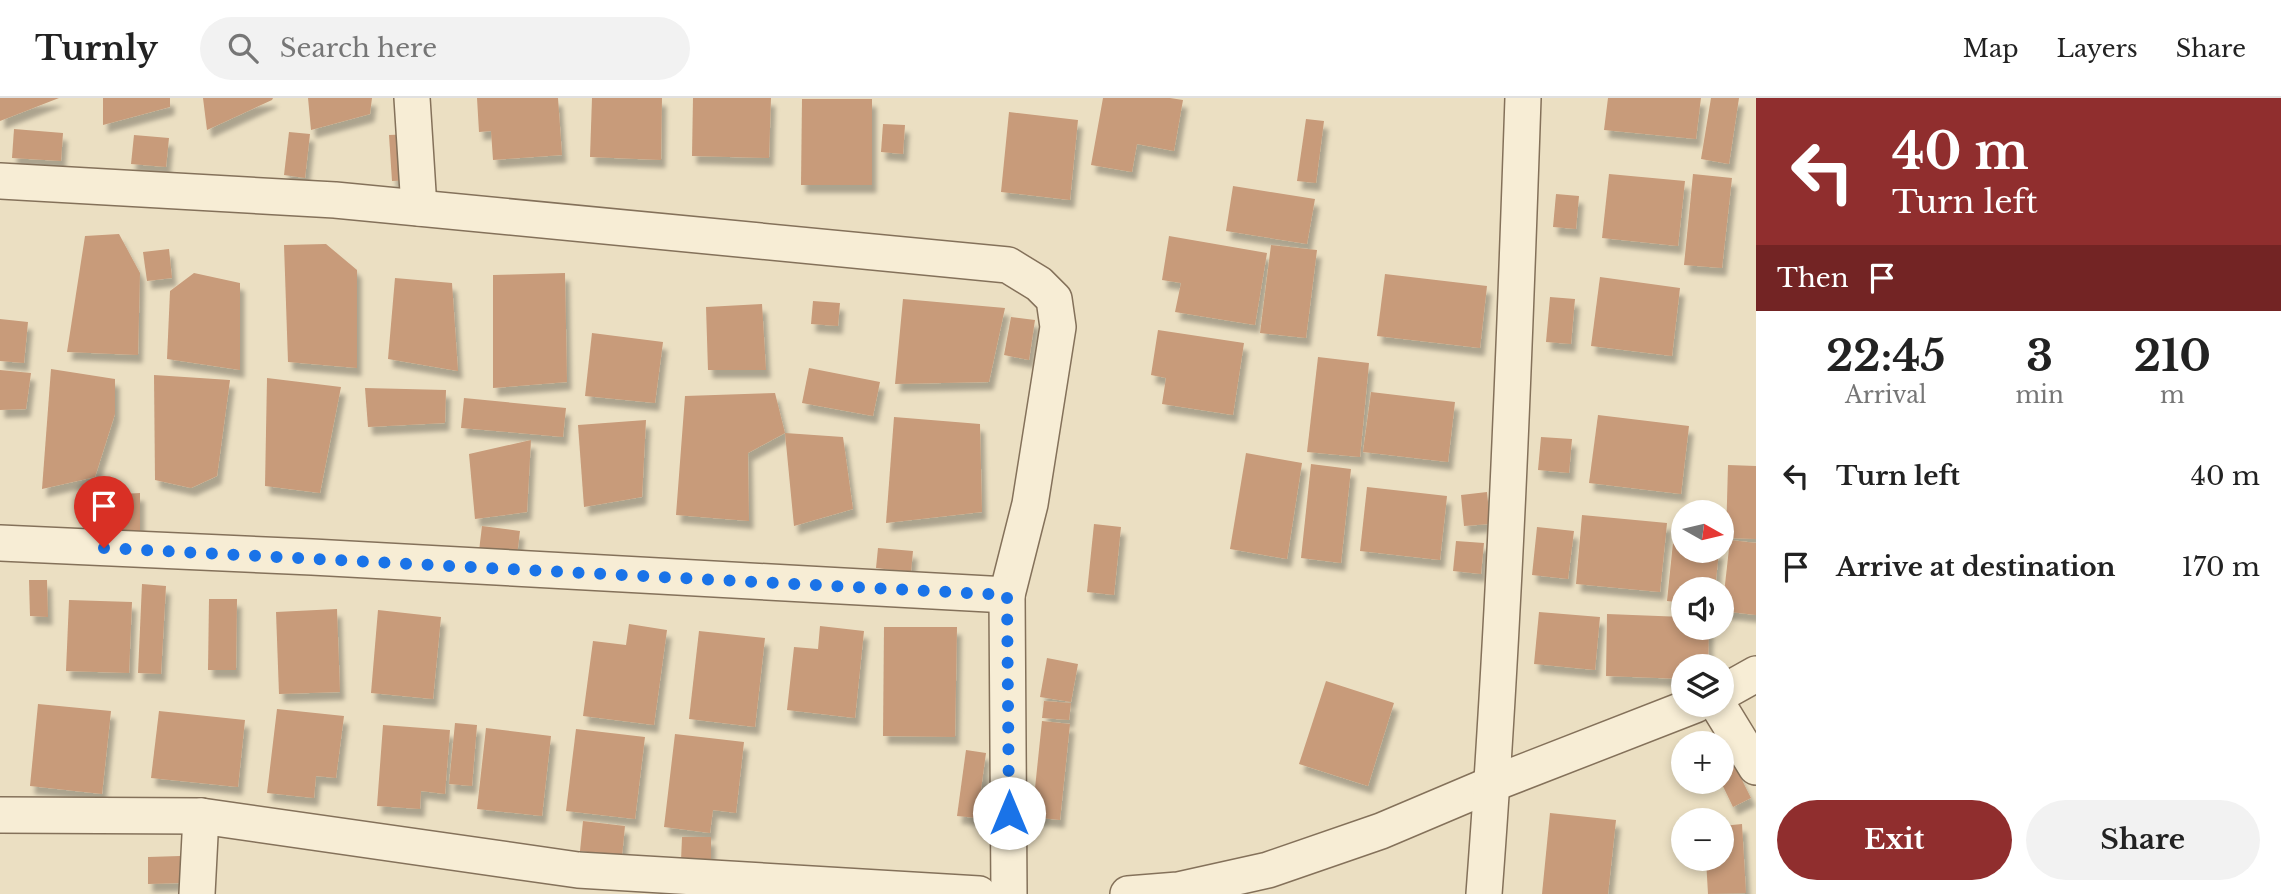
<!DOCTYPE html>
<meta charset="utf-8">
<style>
body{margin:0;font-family:"Libre Baskerville",serif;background:#f2f2f2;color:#222;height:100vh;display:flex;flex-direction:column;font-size:26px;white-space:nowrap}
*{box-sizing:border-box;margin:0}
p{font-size:23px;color:#767676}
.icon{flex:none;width:38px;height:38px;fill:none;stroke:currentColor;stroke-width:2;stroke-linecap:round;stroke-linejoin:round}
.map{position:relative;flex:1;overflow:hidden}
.side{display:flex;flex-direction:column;background:#fff;width:525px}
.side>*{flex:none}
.guide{background:#902e2e;color:#fff;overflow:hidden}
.needle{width:46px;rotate:98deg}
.controls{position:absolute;left:1671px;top:402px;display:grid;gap:14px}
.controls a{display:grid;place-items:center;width:63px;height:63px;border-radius:50%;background:#fff;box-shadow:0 4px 10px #0003;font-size:35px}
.pin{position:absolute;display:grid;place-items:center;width:60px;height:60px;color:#fff;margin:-72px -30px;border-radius:50% 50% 50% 0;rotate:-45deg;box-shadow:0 0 7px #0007}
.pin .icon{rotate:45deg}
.me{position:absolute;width:77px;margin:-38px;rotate:0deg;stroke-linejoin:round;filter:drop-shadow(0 0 5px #0008)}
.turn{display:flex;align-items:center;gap:24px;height:147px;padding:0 21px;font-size:32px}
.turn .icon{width:91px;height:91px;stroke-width:2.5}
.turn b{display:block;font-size:49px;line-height:60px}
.then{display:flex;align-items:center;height:66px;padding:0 21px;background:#0003;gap:14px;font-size:26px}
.eta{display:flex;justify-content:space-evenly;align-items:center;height:119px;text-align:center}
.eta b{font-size:42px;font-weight:800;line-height:49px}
.primary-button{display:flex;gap:14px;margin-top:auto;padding:14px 21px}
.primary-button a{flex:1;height:80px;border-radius:42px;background:#902e2e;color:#fff;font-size:28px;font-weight:800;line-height:80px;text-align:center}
.primary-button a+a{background:#f2f2f2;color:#222}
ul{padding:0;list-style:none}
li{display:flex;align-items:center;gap:21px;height:91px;padding:0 21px}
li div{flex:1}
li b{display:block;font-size:26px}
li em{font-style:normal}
header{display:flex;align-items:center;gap:42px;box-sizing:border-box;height:98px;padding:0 35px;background:#fff;border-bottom:2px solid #e0e0e0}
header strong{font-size:33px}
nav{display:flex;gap:38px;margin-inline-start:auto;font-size:24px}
.search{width:490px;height:63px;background:#f2f2f2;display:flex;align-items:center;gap:18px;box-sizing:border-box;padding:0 24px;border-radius:38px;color:#767676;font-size:26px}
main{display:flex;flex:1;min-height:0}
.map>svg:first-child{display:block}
.building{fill:#c89b7a;filter:url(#shadow)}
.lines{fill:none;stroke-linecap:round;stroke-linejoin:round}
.minor-casing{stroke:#84715a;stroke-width:38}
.minor{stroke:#f7edd5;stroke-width:35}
.route{stroke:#1a73e8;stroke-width:12;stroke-dasharray:0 21.6}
</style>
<header>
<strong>Turnly</strong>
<div class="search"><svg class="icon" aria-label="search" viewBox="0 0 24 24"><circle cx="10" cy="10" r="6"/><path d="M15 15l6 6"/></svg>Search here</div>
<nav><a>Map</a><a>Layers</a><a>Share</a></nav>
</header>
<main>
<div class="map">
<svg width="1756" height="796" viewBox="0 0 1756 796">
<defs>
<filter id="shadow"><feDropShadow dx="4.5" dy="8" stdDeviation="2" flood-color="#0004"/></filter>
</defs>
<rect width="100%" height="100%" fill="#ebdfc2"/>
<g class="building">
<path d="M0,0h59l-59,23z"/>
<path d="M103,0h67v9l-67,18z"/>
<path d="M203,0h70l-1,2 -65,30z"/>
<path d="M308,0h64l-2,16 -59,16z"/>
<path d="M477,0h81l4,57 -69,5 -2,-29 -12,1z"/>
<path d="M592,0h70l-1,62 -71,-3z"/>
<path d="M693,0h78l-2,60 -77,-2z"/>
<path d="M1103,0h67l13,2 -9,51 -37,-7 -5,28 -41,-7z"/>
<path d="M1608,0h93l-5,41 -92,-9z"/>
<path d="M1711,0h28l-10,66 -28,-5z"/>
<path d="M802,1h70v86h-71z"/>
<path d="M1009,14l69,8 -8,80 -69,-8z"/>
<path d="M1306,21l18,2 -8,62 -19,-2z"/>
<path d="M883,26l22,1 -2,29 -22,-2z"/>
<path d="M14,31l49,4 -2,28 -49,-3z"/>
<path d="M289,34l21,2 -5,44 -21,-3z"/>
<path d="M414,36l2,46 -24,1 -3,-46z"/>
<path d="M134,37l35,3 -3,29 -35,-3z"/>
<path d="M1609,76l76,7 -7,65 -76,-8z"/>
<path d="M1693,76l39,4 -10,90 -38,-3z"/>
<path d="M1233,88l82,13 -8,45 -81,-13z"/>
<path d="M1556,96l23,2 -3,33 -23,-2z"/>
<path d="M119,136l21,39 -2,82 -71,-3 18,-116z"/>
<path d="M1169,138l98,17 -12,72 -80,-13 6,-29 -19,-3z"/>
<path d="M326,146l31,26v98l-69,-6 -4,-117z"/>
<path d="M1271,147l46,5 -11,88 -46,-5z"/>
<path d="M169,151l3,29 -25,3 -4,-29z"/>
<path d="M194,175l46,10v87l-73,-11 3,-68z"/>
<path d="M565,175l2,109 -74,6v-113z"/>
<path d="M1385,176l102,12 -7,62 -103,-12z"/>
<path d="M1600,179l80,11 -8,68 -81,-10z"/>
<path d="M395,180l57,5 6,88 -70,-12z"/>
<path d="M1550,199l25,2 -4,45 -25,-2z"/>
<path d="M903,201l102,9 -16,74 -94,2z"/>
<path d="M813,203l27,2 -2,23 -27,-2z"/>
<path d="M762,206l4,66h-58l-2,-63z"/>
<path d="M1011,219l24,3 -6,40 -25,-5z"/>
<path d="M0,221l28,3 -4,41 -24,-2z"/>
<path d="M1158,232l86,13 -11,72 -71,-11 4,-26 -15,-3z"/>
<path d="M592,235l71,9 -8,61 -70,-7z"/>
<path d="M1318,259l51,6 -9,94 -53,-5z"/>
<path d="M809,270l71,14 -7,34 -71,-13z"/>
<path d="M51,271l64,10v35l-20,63 -53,12z"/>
<path d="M0,272l31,3 -5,36 -26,1z"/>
<path d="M154,277l76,5 -13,96 -26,12 -36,-8z"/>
<path d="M267,280l74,9 -21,106 -55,-7z"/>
<path d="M365,290l81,2 -1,33 -77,4z"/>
<path d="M1371,294l84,10 -7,60 -85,-10z"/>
<path d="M775,295l10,40 58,4 10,72 -59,17 -9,-93 -37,20 1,68 -73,-6 9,-119z"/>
<path d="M464,300l102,10 -3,29 -102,-9z"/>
<path d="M1598,317l91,11 -8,68 -92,-11z"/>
<path d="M894,319l86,7 2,88 -96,11z"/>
<path d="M646,322l-4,77 -58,10 -6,-82z"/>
<path d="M1541,339l31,2 -3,34 -31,-3z"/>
<path d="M531,342l-4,72 -52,7 -6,-65z"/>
<path d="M1246,355l56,10 -15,96 -57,-10z"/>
<path d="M1311,366l40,5 -10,94 -40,-5z"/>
<path d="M1728,367l28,1v73l-30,-1z"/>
<path d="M1367,389l80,9 -7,64 -80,-9z"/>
<path d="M1487,394l3,32 -26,2 -3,-31z"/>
<path d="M140,395v44h-18l-1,-43z"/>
<path d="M1582,417l85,8 -7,69 -84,-8z"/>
<path d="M1675,425h9v28h35l-4,39h-31v13l-17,-2z"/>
<path d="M1094,426l27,3 -7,68 -27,-3z"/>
<path d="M482,428l38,5 -3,25 -38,-5z"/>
<path d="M1537,429l37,4 -6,48 -36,-4z"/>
<path d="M1730,442l26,3v72l-34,-4z"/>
<path d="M1456,443l28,2 -3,31 -28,-3z"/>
<path d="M878,450l35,3 -2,21 -35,-4z"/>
<path d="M29,482h18l1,37 -18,-1z"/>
<path d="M142,486l24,2 -5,88 -23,-1z"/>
<path d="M209,501h28l-1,71h-28z"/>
<path d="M69,502l63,2 -3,71 -63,-2z"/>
<path d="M337,511l3,83 -61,2 -3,-82z"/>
<path d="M378,512l63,7 -8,82 -62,-6z"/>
<path d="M1539,514l61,5 -5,53 -61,-6z"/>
<path d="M1607,516l77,3v11h25l-1,39h-24v12l-78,-3z"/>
<path d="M629,526l38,6 -13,95 -71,-9 10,-75 33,4z"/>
<path d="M820,528l44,5 -9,87 -68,-8 7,-63 24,2z"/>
<path d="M884,529h73l-2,110 -72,-1z"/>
<path d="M699,533l66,7 -10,89 -66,-8z"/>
<path d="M1047,560l31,6 -7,38 -31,-5z"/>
<path d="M1326,583l68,22 -26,83 -69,-22z"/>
<path d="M1044,603l27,2 -2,17 -27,-2z"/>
<path d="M38,606l73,7 -9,83 -72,-8z"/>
<path d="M277,611l67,7 -8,62 -20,-2 -2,22 -47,-5z"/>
<path d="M159,613l86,9 -7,67 -87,-9z"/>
<path d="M1042,623l28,3 -10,96 -28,-3z"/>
<path d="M455,625l22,2 -5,61 -23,-2z"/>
<path d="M383,627l67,5 -5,64 -24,-3 -1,18 -43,-3z"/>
<path d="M486,630l65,8 -9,80 -65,-7z"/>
<path d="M576,631l69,8 -10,82 -69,-8z"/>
<path d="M675,636l69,8 -8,71 -23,-3 -3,23 -46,-6z"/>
<path d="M966,652l20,3 -9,65 -20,-2z"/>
<path d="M1734,666l17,34 -18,9 -12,-25 1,-11z"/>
<path d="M1550,715l66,7 -8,74h-66z"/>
<path d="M583,723l42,5 -3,30 -42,-5z"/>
<path d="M1742,726l4,69 -38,1 -2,-35h16v-33z"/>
<path d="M682,739h29v25l-30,-1z"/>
<path d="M180,758v27l-32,1v-27z"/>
</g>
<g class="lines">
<defs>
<g id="minor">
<path d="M412,0l7,110"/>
<path d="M0,83l335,19 673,65 31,19 15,15 4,28 -28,177 -23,91 -695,-38 -312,-14"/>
<path d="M1007,497l2,299"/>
<path d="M1722,595l34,-19"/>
<path d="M1718,607l38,62"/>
<path d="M0,717l201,1 377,54 401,24"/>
<path d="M197,796l4,-78"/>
<path d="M1128,796l50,-4 90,-20 113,-39 111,-47 203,-79"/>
<path d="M1484,796c20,-265 30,-531 39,-796"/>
</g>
</defs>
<use href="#minor" class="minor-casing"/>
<use href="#minor" class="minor"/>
</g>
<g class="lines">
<path class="route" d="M104,450l903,47 2,218"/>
</g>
</svg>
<div class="controls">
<a><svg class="needle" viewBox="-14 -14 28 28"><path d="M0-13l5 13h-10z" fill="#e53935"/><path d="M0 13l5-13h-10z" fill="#767676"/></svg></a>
<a><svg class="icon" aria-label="sound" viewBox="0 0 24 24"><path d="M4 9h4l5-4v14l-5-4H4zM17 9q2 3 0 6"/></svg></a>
<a><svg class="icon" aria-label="layers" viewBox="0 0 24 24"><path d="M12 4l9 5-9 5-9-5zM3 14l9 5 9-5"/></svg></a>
<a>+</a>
<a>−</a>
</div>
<div class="pin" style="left:104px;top:450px;background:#d93025"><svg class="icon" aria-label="arrive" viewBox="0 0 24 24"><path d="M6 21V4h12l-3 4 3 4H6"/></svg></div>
<svg class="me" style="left:1009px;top:715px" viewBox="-20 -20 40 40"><circle r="19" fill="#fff"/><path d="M0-13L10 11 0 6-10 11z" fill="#1a73e8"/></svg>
</div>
<section class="side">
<div class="guide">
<div class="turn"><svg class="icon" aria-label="left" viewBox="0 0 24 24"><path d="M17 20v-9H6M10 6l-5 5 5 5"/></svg><div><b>40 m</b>Turn left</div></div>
<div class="then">Then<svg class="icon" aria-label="arrive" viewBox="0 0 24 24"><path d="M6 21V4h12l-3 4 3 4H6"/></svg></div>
</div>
<div class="eta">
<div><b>22:45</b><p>Arrival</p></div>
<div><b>3</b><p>min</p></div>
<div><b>210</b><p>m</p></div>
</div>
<ul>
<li><svg class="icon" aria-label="left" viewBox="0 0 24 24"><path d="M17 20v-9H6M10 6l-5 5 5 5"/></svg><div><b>Turn left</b></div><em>40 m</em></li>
<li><svg class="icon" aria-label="arrive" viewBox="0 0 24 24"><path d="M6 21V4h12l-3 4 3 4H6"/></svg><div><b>Arrive at destination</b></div><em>170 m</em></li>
</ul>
<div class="primary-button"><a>Exit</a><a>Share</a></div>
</section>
</main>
